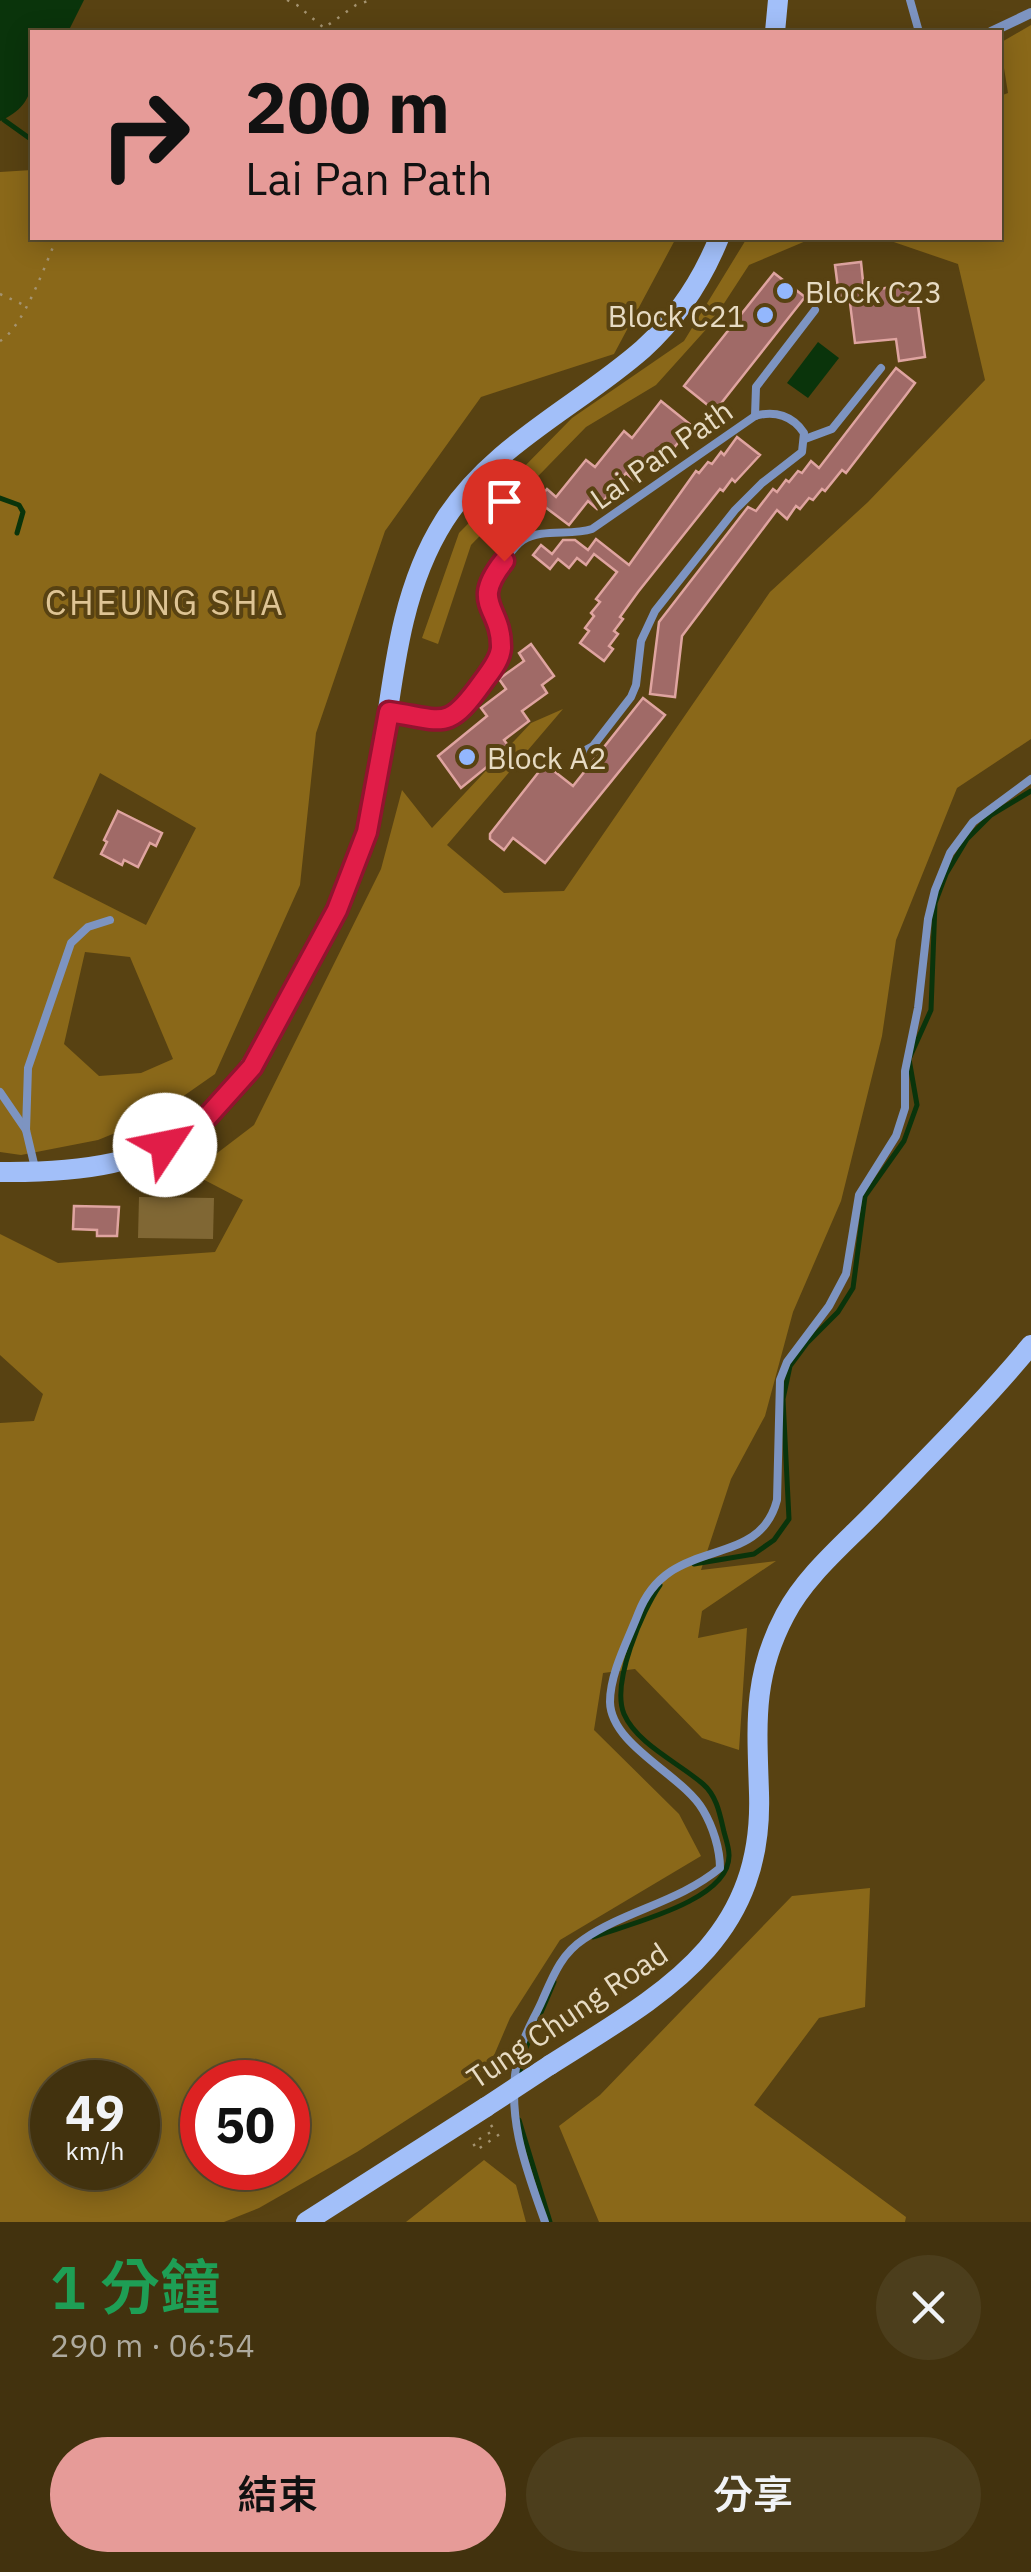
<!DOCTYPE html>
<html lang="zh-TW">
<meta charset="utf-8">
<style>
body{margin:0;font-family:"IBM Plex Sans","Noto Sans TC",sans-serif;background:#4c3e1c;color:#f1f3f6;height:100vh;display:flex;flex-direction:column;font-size:38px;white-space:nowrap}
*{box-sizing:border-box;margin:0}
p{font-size:32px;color:#aeaa9e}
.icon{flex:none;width:55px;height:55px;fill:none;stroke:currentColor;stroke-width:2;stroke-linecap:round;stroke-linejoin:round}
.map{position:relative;height:2222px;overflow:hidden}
.sheet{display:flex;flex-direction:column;background:#42320e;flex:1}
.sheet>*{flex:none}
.guide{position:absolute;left:30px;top:30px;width:972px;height:210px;border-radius:0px;box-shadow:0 5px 25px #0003,0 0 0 2px #5a4d2e;background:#e69b98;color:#111;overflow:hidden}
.speed{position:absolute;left:30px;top:2060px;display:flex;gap:20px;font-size:50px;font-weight:700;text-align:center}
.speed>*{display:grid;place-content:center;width:130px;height:130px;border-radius:50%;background:#42320e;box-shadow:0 5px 25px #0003,0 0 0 2px #5a4d2e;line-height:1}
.speed small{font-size:25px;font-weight:400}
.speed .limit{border:15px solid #d22;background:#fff;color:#111}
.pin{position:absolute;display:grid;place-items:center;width:85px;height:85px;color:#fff;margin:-102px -42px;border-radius:50% 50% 50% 0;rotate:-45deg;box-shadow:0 0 10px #0007}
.pin .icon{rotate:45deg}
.me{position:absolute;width:110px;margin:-55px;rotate:56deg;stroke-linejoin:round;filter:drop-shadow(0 0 8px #0008)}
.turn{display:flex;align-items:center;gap:35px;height:210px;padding:0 50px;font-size:45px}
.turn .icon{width:130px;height:130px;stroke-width:2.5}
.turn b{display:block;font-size:70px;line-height:85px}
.round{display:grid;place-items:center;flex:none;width:105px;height:105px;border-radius:52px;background:#4c3e1c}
.overview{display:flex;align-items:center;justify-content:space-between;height:170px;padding:0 50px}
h1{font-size:60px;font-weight:600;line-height:75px;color:#1e9e55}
.button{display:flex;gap:20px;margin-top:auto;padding:20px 50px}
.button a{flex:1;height:115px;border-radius:60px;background:#e69b98;color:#111;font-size:40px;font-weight:600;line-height:115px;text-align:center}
.button a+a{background:#4c3e1c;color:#f1f3f6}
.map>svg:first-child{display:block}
.green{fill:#806734}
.forest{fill:#8a6819;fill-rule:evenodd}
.water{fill:#0a340b}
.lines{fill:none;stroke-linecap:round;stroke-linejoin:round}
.stream{stroke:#0a340b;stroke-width:5}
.building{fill:#a06a67;stroke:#dfa4a0;stroke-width:2.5}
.path{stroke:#a49370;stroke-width:2.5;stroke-dasharray:2.5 8;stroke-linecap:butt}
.service{stroke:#7d94c1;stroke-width:8}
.minor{stroke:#7d94c1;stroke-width:10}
.secondary{stroke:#a2bff9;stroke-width:20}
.secondary-bridge{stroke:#a2bff9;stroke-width:20}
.route-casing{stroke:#92132f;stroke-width:25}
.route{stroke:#e11d48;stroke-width:18}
.poi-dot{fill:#93b7fd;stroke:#584212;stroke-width:4}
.labels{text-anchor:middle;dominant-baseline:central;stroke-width:8;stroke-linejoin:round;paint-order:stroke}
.poi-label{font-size:30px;fill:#e7dbc3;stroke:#584212;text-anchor:start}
.street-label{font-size:30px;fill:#e7dbc3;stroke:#584212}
.quarter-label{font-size:35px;letter-spacing:2.5px;fill:#dec494;stroke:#584212}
</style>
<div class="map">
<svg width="1031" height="2222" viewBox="0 0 1031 2222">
<rect width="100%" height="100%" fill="#584212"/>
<path class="green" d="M139,1197l75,1 -1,41 -75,-1z"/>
<g class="forest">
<path d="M1031,25v714l-74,49 -61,152 -14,96 -41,165 -48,111 -28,104 -34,63 -30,91 75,-9 -74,50 -4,27 49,-10 -8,122 -37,-12 -67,-69 -32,4 -9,57 85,84 22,42 -141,84 -50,78 -21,49 -132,85 -98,56 -35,14h-224v-799l34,-2 9,-27 -43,-39v-121l58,29 157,-11 28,-52 -52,-27 63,-48 127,-256 21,-79 30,38 99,-105 32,-14 -116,136 57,48 60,-2 206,-299 98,-90 117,-122 -27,-116 -76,-26h118v-142l8,-3 -8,-50zM52,2082h86v86h-86zM202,2082h86v86h-86z"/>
<path d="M32,170v68h644l-62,116 -133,43 -96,134 -69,202 -16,152 -85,189 -63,44 -54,22 -77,15 -21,-3v-980zM100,773l96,55 -50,97 -93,-47zM85,952l45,5 43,102 -32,14 -42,3 -35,-32z"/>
<path d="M747,238h66l-64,27 -39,60 -54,60 -70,42 -115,118 -33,99 -16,-6 37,-105 113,-115 112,-77z"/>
<path d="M870,1888l-5,119 -46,11 -65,87 152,112 -1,5h-306l-40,-96 41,-31 192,-199z"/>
<path d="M484,2160l32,25 10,37h-120z"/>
</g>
<g class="water">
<path d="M0,0h84l-16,32h-36c0,39 10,71 -32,89z"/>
<path d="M818,342l21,16 -31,40 -21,-15z"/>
</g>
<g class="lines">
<g class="stream">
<path d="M4,120l28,20"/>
<path d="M0,498l19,7 4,7 -6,21"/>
<path d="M694,1564l60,-10 20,-14 15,-21 -6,-120 7,-33 17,-23 31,-31 15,-24 12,-92 39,-55 13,-36 -8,-46 22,-49 4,-107 11,-29 21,-35 24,-24 40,-24"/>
<path d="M593,1937c35,-13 137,-36 136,-82 0,-7 -3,-16 -5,-23 -4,-17 -7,-36 -21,-48 -24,-21 -66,-40 -79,-70 -13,-31 18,-103 36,-129"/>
<path d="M519,2079l3,-22 32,-75"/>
<path d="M519,2120l31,102"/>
</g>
</g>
<g class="building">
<path d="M861,262l3,29 51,-7 10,73 -26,4 -3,-22 -41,4 -6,-48 -10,1 -4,-31z"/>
<path d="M774,273l31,24 -90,114 -31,-25z"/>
<path d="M896,368l19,15 -9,12 -60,78 -4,-3 -17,21 -3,-2 -9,11 -4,-2 -9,11 -4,-3 -9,13 -10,-9 -95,126 -7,61 -25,-3 9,-72 89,-115 8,4 17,-22 4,3 9,-12 3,2 9,-11 4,2 9,-12 8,7z"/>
<path d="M661,401l31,25 -20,24 -8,-6 -30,36 -8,-7 -29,36 -9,-8 -19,24 -32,-24 10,-12 9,8 30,-37 9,7 29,-36 8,7z"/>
<path d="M737,437l23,18 -25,27 -3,-3 -9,12 -3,-2 -82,103 -18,25 3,2 -9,12 4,3 -9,12 4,3 -9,12 -24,-18 9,-12 -4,-3 9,-12 -3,-3 9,-11 -4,-3 21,-27 -23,-18 -8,11 -9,-7 -8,10 -11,-9 -8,10 -17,-14 8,-10 11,9 11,-14h12l13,10 8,-11 33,26 67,-94 3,2 9,-11 4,2 9,-12 3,3z"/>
<path d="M531,644l23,32 -12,9 5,8 -25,18 7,10 -25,19 6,8 -49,40 -23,-32 49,-40 -6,-8 25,-19 -7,-10 25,-18 -5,-8z"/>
<path d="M643,698l22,17 -120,148 -32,-25 -9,12 -14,-11v-5l55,-70 28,22z"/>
<path d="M118,811l44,22 -6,13 -6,-3 -12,24 -14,-7 -2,5 -21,-11 6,-12 -3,-2z"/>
<path d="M74,1206l45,1 -2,29h-20v-6l-24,-1z"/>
</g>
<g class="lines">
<g class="path">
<path d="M287,0l10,5 27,23 32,-23 15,-5"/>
<path d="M0,294l24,11"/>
<path d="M0,341c24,-14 45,-77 57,-103"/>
<path d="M491,2125l3,5 -21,13 4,7 27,-19"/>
</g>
<g class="service">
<path d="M910,0l9,32"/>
<path d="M755,416l1,-29 59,-77"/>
<path d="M805,439l27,-10 49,-61"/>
<path d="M389,712c54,8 58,20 92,-28 7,-10 19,-21 20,-34 3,-40 -32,-44 2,-87 6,-8 12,-18 20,-23 19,-12 48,-4 69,-11l163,-113c20,-6 38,0 49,17l-2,19 -40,31 -27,27 -80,101 -14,30 -5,44 -5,12 -38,49 -15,8"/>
<path d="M0,1092l26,38"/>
<path d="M35,1168l-9,-38 2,-62 43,-125 17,-16 22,-7"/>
<path d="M545,2222c-19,-53 -40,-107 -27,-165 4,-19 16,-38 24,-56 11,-25 19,-47 42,-62 43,-29 95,-37 136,-71 0,-19 -7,-41 -17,-58 -20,-35 -92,-64 -93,-108 0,-29 18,-62 28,-88 31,-82 120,-41 139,-114l3,-120 7,-18 42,-56 17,-32 13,-79 37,-59 9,-28v-37l13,-63 10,-89 7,-29 15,-37 23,-31 58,-43"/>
</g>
<path class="minor" d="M991,32l40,-19"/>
<g class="secondary">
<path d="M775,32l3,-32"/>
<path d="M0,1172c179,2 224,-47 304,-198 28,-55 56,-107 69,-168 19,-94 18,-201 71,-285 48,-76 133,-114 199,-172 34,-31 59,-69 76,-111"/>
<path d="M550,2065c110,-70 214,-122 209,-272 -2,-67 -7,-116 26,-178 21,-40 59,-71 90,-103 53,-55 107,-108 156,-167"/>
<path d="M306,2222l180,-115"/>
</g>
<path class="secondary-bridge" d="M486,2107l64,-42"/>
</g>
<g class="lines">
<defs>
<path id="route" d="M165,1145l43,-29 44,-49 85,-157 30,-78 22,-120c55,8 58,20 93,-29 7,-10 18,-22 19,-35 1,-42 -32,-43 3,-87"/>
</defs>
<use href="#route" class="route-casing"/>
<use href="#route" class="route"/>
</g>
<g class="poi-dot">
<circle cx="785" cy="291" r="10"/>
<circle cx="765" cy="315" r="10"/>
<circle cx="467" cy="757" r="10"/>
</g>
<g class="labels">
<g class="poi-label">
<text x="805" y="291">Block C23</text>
<text x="745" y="315" text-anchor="end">Block C21</text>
<text x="487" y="757">Block A2</text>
</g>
<g class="street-label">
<text transform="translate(661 454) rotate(-35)">Lai Pan Path</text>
<text transform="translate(567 2015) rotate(-34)">Tung Chung Road</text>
</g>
<g class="quarter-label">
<text x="165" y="602">CHEUNG SHA</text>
</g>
</g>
</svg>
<div class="speed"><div>49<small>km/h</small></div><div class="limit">50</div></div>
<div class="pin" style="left:504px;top:561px;background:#d93025"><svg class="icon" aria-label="arrive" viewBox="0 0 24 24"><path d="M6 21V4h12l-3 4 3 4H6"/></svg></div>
<svg class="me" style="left:165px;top:1145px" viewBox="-20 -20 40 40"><circle r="19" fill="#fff"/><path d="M0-13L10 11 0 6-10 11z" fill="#e11d48"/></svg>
<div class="guide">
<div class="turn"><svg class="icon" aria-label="right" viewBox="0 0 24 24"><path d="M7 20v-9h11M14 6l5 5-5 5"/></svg><div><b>200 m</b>Lai Pan Path</div></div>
</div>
</div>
<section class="sheet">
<div class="overview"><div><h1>1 分鐘</h1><p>290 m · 06:54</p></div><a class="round"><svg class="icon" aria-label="close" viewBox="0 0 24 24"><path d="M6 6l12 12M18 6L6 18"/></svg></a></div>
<div class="button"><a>結束</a><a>分享</a></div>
</section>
